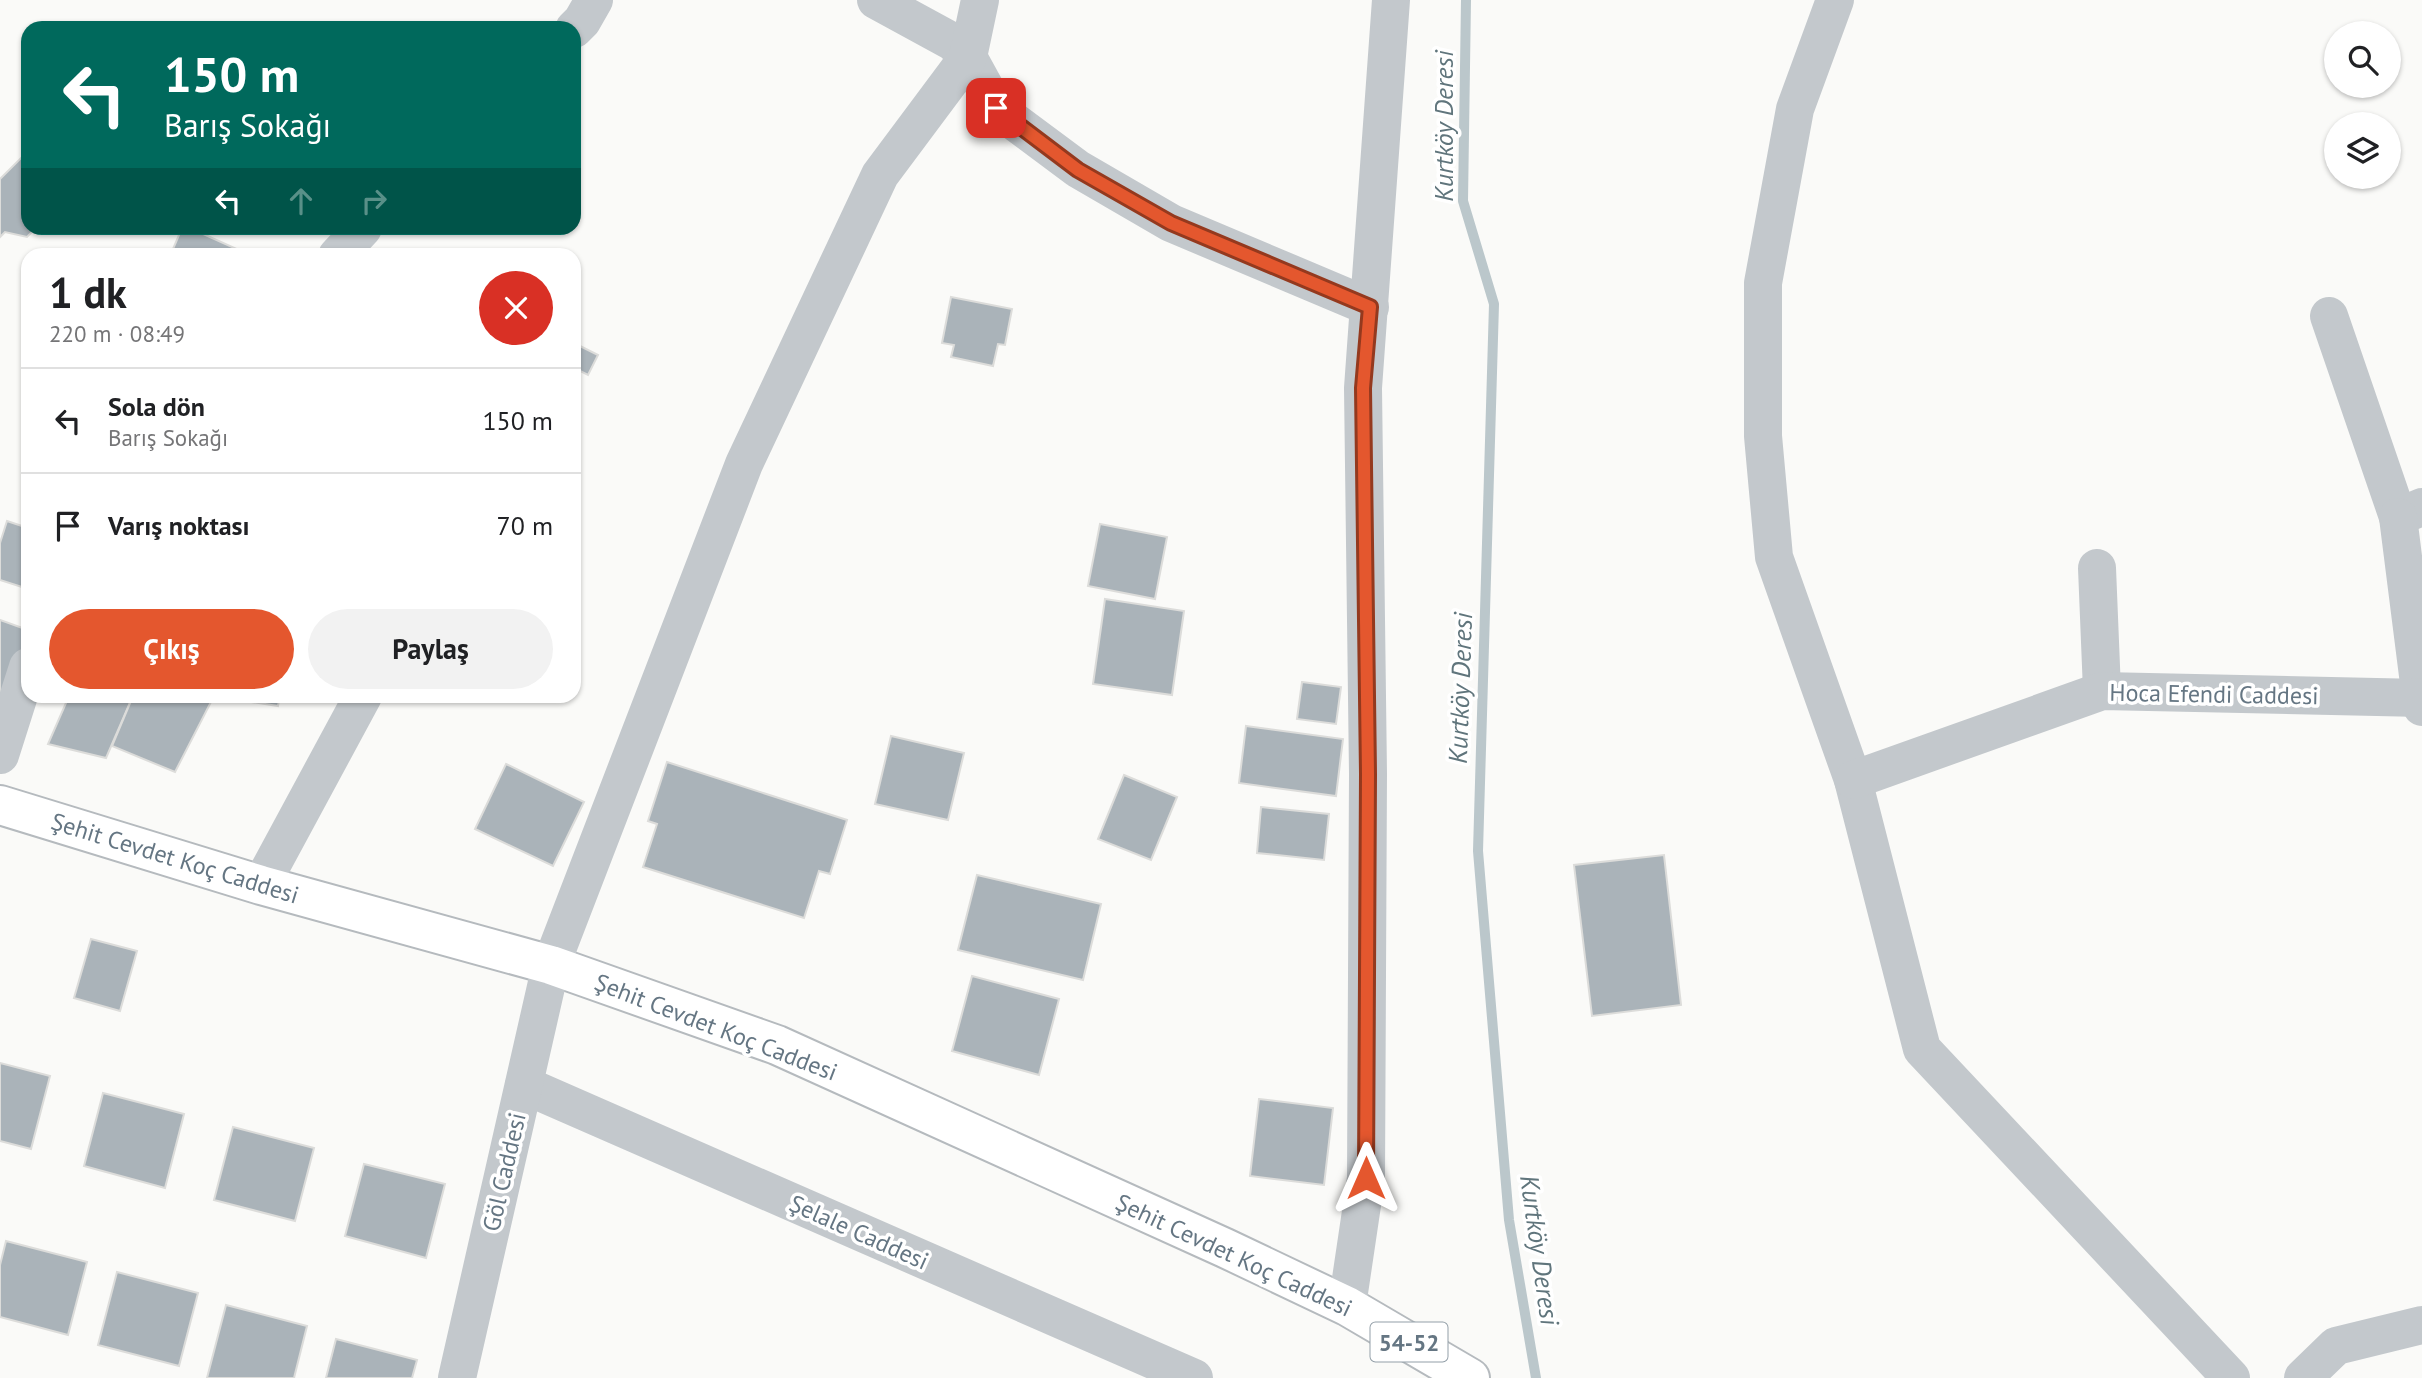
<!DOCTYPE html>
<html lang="tr">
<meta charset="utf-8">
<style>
body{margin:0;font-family:"PT Sans",sans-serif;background:#f2f2f2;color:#202124;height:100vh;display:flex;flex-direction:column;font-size:26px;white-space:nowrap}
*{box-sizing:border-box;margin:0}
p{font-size:23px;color:#757577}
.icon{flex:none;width:38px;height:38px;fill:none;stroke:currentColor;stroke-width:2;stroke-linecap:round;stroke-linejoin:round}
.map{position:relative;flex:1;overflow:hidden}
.details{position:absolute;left:21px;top:248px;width:560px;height:455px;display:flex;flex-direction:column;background:#fff;border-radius:21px;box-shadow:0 2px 5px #0004}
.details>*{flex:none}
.hud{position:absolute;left:21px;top:21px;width:560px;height:214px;border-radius:21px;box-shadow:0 2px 5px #0004;background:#00695c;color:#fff;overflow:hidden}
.controls{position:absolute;left:2324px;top:21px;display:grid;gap:14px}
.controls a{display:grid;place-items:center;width:77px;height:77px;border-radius:50%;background:#fff;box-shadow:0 2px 5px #0004;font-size:35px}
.pin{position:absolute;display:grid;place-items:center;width:60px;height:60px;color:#fff;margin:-30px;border-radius:14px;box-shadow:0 4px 10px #0006}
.me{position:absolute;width:77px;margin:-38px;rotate:0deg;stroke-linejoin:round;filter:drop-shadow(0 0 5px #0008)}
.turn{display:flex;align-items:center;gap:24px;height:147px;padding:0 28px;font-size:32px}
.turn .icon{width:91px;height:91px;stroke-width:2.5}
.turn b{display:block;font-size:49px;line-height:60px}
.lanes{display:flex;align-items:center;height:66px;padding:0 28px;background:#0003;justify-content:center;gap:35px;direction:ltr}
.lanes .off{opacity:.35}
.round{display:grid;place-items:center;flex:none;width:74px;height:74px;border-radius:37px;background:#f2f2f2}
.head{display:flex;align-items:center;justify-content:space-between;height:119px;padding:0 28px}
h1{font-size:42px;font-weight:700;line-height:52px}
.primary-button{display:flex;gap:14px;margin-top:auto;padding:14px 28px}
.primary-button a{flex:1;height:80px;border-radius:42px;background:#e4572e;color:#fff;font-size:28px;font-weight:700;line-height:80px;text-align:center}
.primary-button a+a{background:#f2f2f2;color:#202124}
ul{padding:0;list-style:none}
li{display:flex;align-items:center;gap:21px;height:105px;padding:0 28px;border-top:2px solid #e0e0e0}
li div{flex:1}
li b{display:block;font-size:26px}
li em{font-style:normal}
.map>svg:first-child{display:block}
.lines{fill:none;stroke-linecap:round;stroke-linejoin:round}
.stream{stroke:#bbc7cb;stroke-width:10}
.building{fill:#aab3b9;stroke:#dcdcda;stroke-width:2}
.major-casing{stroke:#b5babe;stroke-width:42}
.minor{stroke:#c3c8cc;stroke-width:38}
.major{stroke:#fff;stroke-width:38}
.route-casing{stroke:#94391e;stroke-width:18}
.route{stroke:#e4572e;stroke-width:12}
.labels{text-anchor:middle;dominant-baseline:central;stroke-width:7;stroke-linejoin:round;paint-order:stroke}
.shield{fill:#fff;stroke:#939fa8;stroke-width:2}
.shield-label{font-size:23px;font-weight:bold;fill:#657683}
.street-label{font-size:24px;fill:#657683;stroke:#fff}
.water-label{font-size:26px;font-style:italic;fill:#60757c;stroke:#fff}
</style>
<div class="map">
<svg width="2422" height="1378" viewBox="0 0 2422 1378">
<rect width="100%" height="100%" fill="#fafaf8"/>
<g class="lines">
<path class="stream" d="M1466,0l-3,201 31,103 -16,547 31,369 27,158"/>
</g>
<g class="building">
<path d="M21,158l7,6v64h8l-9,9 -22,-5 -5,5v-58z"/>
<path d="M182,228h8l62,28h-82z"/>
<path d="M951,297l61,12 -7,36 -7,-1 -5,22 -42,-9 3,-12 -12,-2z"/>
<path d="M574,343l24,12 -10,20 -14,-7z"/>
<path d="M7,521l21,7v52l-3,8 -25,-8v-37z"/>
<path d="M1100,524l67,13 -12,62 -67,-13z"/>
<path d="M1105,599l79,12 -12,84 -79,-11z"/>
<path d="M0,620l28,10v14l-22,59 -6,-2z"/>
<path d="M1302,682l39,5 -5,37 -39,-5z"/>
<path d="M69,696l63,2 -26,60 -58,-14z"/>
<path d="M133,696l80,2 -38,74 -63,-26z"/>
<path d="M232,696h48l-2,10 -46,-7z"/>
<path d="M1246,726l97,13 -7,57 -97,-13z"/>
<path d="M891,736l73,17 -16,67 -73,-16z"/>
<path d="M667,762l180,58 -17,54 -11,-3 -15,47 -161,-51 14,-43 -9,-3z"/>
<path d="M506,764l78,38 -31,64 -78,-37z"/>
<path d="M1124,775l53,22 -26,63 -53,-21z"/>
<path d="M1261,807l68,7 -5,46 -67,-7z"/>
<path d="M1664,855l17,150 -89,11 -18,-151z"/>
<path d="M977,875l124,29 -18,76 -125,-30z"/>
<path d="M91,939l46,12 -17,60 -46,-13z"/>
<path d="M972,976l87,23 -20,76 -87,-24z"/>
<path d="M0,1063l50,13 -19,73 -31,-8z"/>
<path d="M103,1093l81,21 -19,74 -81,-22z"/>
<path d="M1259,1099l74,9 -9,77 -74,-9z"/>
<path d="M233,1127l81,21 -19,73 -81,-21z"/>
<path d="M364,1164l81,20 -19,74 -81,-22z"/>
<path d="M6,1241l81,21 -19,73 -68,-18v-52z"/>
<path d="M117,1272l81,21 -19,73 -81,-21z"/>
<path d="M226,1305l81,21 -13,52h-87z"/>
<path d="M336,1339l81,21 -5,18h-86z"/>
</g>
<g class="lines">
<defs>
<path id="major" d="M0,805l261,80 290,80 226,80 448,203 122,58 123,72"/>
</defs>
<use href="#major" class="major-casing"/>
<g class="minor">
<path d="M876,0l77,42 15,15 28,51 82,61 93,54 199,84"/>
<path d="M1835,0l-40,109 -32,174v153l11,121 79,223 69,269 309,329"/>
<path d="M574,29l8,-8 12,-21"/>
<path d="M337,256l26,-28"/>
<path d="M2329,316l69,201 24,-10"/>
<path d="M2398,517l24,190"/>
<path d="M2097,568l5,123"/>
<path d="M0,755l28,-88"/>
<path d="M1853,780l249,-89 320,7"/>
<path d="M261,885l102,-189"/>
<path d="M524,1085l670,293"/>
<path d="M1347,1306l19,-128 2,-404 -5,-386 28,-388"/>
<path d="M457,1378l94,-413 193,-501 136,-289 88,-118 12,-57"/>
<path d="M2303,1378l33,-32 86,-21"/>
</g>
<use href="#major" class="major"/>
</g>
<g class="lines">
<defs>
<path id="route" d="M996,108l82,62 93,53 199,84 -7,81 5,386 -2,404"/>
</defs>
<use href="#route" class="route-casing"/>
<use href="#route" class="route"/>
</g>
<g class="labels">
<rect class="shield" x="1370.5" y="1322.5" width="77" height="39" rx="5"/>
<g class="shield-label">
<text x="1409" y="1342">54-52</text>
</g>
<g class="street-label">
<text transform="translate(2214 694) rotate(1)">Hoca Efendi Caddesi</text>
<text transform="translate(175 858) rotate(17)">Şehit Cevdet Koç Caddesi</text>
<text transform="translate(716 1027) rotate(21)">Şehit Cevdet Koç Caddesi</text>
<text transform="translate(504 1172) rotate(-77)">Göl Caddesi</text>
<text transform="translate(859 1232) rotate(24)">Şelale Caddesi</text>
<text transform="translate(1234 1255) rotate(25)">Şehit Cevdet Koç Caddesi</text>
</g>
<g class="water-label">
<text transform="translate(1443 126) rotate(-90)">Kurtköy Deresi</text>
<text transform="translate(1460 688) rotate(-88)">Kurtköy Deresi</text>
<text transform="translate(1540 1250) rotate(82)">Kurtköy Deresi</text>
</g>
</g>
</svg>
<div class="controls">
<a><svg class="icon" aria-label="search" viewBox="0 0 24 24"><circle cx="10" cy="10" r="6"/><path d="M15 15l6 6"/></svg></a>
<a><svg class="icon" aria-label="layers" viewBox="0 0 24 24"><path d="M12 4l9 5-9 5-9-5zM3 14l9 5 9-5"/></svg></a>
</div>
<div class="pin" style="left:996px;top:108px;background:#d93025"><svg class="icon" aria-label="arrive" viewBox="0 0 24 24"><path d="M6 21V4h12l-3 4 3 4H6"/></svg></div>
<svg class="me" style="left:1366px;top:1178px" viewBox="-20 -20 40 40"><path d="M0-17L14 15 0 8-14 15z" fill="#e4572e" stroke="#fff" stroke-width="4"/></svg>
<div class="hud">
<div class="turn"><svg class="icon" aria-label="left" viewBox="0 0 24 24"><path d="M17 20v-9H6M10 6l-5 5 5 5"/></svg><div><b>150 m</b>Barış Sokağı</div></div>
<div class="lanes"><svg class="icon" aria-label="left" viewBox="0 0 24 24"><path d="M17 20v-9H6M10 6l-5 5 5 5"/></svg><svg class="icon off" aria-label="ahead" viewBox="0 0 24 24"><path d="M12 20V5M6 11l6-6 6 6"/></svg><svg class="icon off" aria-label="right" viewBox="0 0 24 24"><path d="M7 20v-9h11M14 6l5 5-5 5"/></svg></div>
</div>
<section class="details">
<div class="head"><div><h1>1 dk</h1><p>220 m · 08:49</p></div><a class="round" style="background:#d93025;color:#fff"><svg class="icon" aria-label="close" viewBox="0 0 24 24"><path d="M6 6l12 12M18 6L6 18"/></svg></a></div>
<ul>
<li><svg class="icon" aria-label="left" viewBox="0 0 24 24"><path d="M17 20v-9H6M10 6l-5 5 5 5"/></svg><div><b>Sola dön</b><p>Barış Sokağı</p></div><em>150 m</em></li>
<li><svg class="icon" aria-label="arrive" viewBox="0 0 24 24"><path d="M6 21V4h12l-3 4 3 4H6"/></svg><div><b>Varış noktası</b></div><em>70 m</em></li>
</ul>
<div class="primary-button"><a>Çıkış</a><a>Paylaş</a></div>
</section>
</div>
